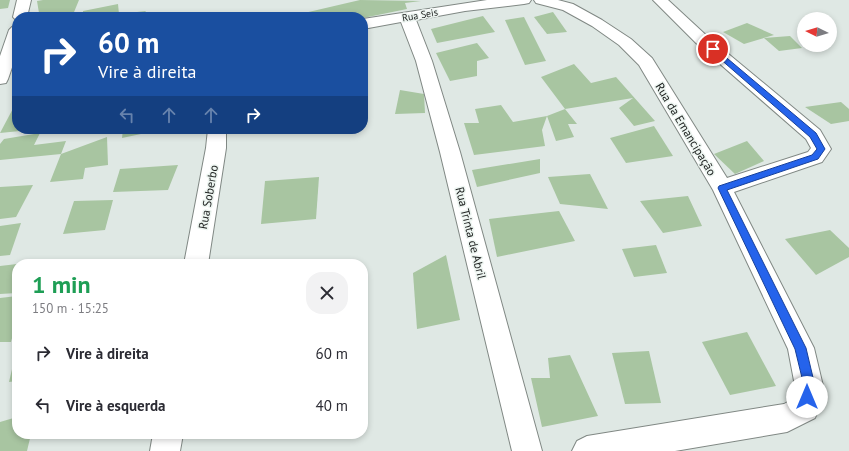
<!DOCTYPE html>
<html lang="pt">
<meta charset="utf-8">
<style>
body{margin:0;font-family:"PT Sans",sans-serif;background:#f2f2f3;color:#2b2b33;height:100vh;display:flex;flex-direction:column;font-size:15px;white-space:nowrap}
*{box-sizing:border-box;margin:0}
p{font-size:13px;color:#7c7c81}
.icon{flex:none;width:22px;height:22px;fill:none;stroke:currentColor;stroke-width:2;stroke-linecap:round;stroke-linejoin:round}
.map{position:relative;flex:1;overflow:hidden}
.details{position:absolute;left:12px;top:259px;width:356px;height:180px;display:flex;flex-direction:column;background:#fff;border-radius:16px;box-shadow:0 2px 6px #0003}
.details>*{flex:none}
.banner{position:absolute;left:12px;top:12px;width:356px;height:122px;border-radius:16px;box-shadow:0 2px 6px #0003;background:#1a4fa0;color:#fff;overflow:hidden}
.needle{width:26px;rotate:275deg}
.fabs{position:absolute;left:797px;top:12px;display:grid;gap:8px}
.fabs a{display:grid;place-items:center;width:40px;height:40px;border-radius:50%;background:#fff;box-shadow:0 2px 6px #0003;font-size:20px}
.pin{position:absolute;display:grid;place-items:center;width:34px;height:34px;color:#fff;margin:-17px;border:2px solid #fff;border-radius:50%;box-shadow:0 1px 4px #0007}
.me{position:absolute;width:44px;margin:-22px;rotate:0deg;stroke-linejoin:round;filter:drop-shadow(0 0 3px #0008)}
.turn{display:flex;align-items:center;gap:14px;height:84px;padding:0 20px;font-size:18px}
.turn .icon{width:52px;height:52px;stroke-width:2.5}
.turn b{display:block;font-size:28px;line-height:34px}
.lanes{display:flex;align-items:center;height:38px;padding:0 20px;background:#0003;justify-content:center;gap:20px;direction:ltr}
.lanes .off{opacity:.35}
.round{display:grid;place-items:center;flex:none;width:42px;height:42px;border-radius:16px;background:#f2f2f3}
.head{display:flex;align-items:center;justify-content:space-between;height:68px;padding:0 20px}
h1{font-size:24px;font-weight:800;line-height:30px;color:#1e9e55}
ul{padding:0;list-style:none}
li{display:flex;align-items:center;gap:12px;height:52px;padding:0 20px}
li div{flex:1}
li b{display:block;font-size:15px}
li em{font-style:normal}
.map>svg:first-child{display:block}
.building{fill:#a8c5a1}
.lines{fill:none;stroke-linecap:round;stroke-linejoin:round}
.minor-casing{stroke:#808884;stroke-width:2}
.minor{fill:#fff;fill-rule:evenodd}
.route{fill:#2563eb;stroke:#184099}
.labels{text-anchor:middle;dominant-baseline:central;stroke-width:3;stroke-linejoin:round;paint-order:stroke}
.far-street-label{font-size:10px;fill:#212423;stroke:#edf5f1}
.street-label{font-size:12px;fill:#212423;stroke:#edf5f1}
</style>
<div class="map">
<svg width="849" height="451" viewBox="0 0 849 451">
<rect width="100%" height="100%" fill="#dfe8e4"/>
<g class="building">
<path d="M0,0h10l-2,8 -8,1z"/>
<path d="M43,0h36l-7,17h-35l2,-4 -2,-12z"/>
<path d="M360,0l61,1 -16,2 2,6 -44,9 -76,-1z"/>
<path d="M118,4l1,10 27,-3 -5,6h-58v-6z"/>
<path d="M553,12l14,20 -20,2 -13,-17z"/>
<path d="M483,16l12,16 -58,11 -6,-14z"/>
<path d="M524,17l22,44 -21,4 -20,-45z"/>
<path d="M747,23l27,12 -30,9 -21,-12z"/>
<path d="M790,36l12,12 -23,3 -15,-13z"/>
<path d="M477,43l12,15 -12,3v15l-27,5 -14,-28z"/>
<path d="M574,64l17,19 25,-6 39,44 -21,5 -15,-18 14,-10 -68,11 -24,-32z"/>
<path d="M400,90l24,4 1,19 -30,1z"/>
<path d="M17,101v28l13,1 -30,3z"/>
<path d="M841,102l8,7v12l-18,3 -26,-17z"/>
<path d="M501,105l12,17 34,-6 -5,14 3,16 -71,9 -10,-32h15l-4,-14z"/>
<path d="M565,109l12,15h-9l6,13 -18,4 -9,-25z"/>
<path d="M654,126l19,30 -47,7 -16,-25z"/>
<path d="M123,129h36l1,1 -38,8z"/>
<path d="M40,133l-6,12 32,-4 -5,13 -61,6v-16l4,-5z"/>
<path d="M107,137l1,28 -23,3 -2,11 -33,3 11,-28z"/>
<path d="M747,141l17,20 -29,13 -21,-20z"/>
<path d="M540,159v14l-63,14 -5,-17z"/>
<path d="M178,165l-10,25 -55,2 7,-23z"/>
<path d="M590,174l18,35 -48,-5 -12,-27z"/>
<path d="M319,177l-3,42 -55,5 4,-43z"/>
<path d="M33,185l-17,32 -16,2v-32z"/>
<path d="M688,196l14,30 -39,7 -23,-32z"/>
<path d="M113,200l-8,30 -42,4 11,-33z"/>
<path d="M559,211l16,30 -78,16 -8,-38z"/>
<path d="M21,223l-11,32 -10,1v-30z"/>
<path d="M830,230l19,18v9l-33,18 -31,-36z"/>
<path d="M656,245l11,28 -33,4 -12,-28z"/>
<path d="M446,255l14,65 -43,9 -4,-56z"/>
<path d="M17,264v29l-17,1v-28z"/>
<path d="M17,296v23l-6,23h-11v-44z"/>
<path d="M747,332l29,54 -46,9 -28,-53z"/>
<path d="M649,351l12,52 -36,1 -13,-51z"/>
<path d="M16,352l1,29 -8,1z"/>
<path d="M570,355l28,61 -56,11 -11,-49h19l-2,-20z"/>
<path d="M17,417v17h14l-4,17h-27v-29z"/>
</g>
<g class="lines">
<defs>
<g id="minor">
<path d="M17,0h14l-4,17h-10v4l-4,-4z"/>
<path d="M487,0h44l-2,3 -5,1 -59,7 -49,9 16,41 28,91 82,299h-30l-72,-299 -24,-91 -15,-39 -38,7v-10z"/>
<path d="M534,0h24l15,4 29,16 29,19 21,19 75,120 81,-26 3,-4 -5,-9 -110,-96 -43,-43h15l40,37 112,93 11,19 -9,13 -88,30 80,156 9,38 -4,22 -4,10 -28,14 -112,19h-103l5,-10 10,-5 197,-32 9,-5 2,-13 -7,-37 -75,-159 -74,-125 -20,-20 -27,-19 -29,-16 -27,-7z"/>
<path d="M17,25v28l-9,26 -2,4 -6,1v-28l9,-26 3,-3z"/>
<path d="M208,129h18v19l-18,116h-24l22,-116z"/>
<path d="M153,434h30l-3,17h-30z"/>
</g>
</defs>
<use href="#minor" class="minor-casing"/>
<use href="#minor" class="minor"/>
</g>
<path class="route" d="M711,48h4l101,85 9,16 -7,10 -91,31 79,158 9,38 -4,15 -4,2 -4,-2 -1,-4 2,-11 -9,-37 -77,-161 1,-2 93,-31 5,-6 -7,-12 -99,-86z"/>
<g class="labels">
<g class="far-street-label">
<text transform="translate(420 15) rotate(-10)">Rua Seis</text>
</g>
<g class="street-label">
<text transform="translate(686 129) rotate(59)">Rua da Emancipação</text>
<text transform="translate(208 197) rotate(-80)">Rua Soberbo</text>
<text transform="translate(471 233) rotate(76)">Rua Trinta de Abril</text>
</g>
</g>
</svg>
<div class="fabs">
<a><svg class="needle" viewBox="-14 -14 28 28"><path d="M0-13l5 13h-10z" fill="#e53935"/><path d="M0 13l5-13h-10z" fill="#7c7c81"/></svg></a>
</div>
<div class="pin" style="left:713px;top:49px;background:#d93025"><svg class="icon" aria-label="arrive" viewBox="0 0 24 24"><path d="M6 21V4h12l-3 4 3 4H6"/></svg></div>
<svg class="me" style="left:807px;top:397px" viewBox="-20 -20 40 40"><circle r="19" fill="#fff"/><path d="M0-13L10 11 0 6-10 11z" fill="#2563eb"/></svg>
<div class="banner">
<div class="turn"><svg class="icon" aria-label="right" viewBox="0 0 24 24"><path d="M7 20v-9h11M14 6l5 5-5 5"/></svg><div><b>60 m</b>Vire à direita</div></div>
<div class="lanes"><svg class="icon off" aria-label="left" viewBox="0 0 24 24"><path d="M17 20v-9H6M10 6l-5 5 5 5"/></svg><svg class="icon off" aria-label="ahead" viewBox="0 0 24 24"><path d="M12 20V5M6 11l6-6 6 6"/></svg><svg class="icon off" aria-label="ahead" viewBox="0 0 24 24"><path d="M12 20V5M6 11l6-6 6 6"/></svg><svg class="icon" aria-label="right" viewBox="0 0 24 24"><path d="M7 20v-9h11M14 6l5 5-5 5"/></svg></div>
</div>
<section class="details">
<div class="head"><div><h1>1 min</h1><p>150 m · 15:25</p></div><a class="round"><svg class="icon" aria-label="close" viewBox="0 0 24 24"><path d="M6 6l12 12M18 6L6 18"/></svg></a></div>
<ul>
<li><svg class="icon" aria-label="right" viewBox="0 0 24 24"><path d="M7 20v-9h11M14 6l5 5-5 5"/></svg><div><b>Vire à direita</b></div><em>60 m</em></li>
<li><svg class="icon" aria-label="left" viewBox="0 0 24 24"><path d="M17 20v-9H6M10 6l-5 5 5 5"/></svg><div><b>Vire à esquerda</b></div><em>40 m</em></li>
</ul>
</section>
</div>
